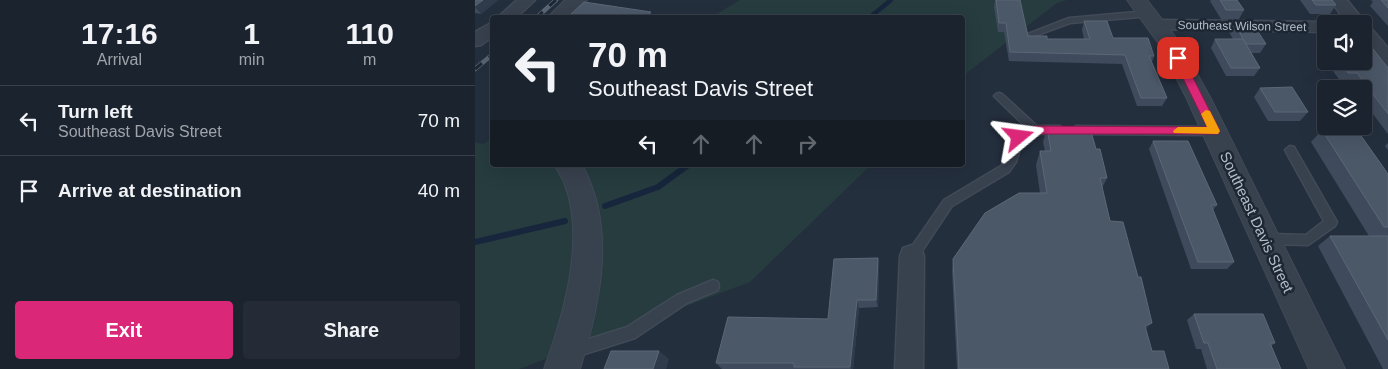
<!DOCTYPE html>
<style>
body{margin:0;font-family:Arial,sans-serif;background:#242b36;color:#f1f3f6;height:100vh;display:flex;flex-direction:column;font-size:19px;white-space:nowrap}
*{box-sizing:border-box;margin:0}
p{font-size:16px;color:#a0a4aa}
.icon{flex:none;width:28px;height:28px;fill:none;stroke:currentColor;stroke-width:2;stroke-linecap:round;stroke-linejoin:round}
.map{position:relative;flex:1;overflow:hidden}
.sheet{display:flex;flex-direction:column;background:#1b232e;width:475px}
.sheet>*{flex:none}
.top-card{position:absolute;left:15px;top:15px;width:475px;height:152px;border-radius:5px;box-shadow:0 5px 20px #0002,0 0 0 1px #39404a;background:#1b232e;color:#f1f3f6;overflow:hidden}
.fabs{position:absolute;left:842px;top:15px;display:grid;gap:10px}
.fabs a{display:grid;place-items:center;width:55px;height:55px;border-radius:5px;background:#1b232e;box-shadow:0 5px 20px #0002,0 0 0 1px #39404a;font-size:25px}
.pin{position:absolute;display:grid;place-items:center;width:42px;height:42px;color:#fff;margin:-21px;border-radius:10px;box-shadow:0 2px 8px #0006}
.me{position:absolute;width:55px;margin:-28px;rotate:74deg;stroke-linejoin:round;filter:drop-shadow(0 0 4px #0008)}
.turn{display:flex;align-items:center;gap:18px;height:105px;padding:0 15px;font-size:22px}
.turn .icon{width:65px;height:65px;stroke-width:2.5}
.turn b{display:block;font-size:35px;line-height:42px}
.lanes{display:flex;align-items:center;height:48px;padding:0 15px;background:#0003;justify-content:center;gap:25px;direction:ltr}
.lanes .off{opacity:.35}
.eta{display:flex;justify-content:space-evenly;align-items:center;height:85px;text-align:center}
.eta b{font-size:30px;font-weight:700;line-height:35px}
.cta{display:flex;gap:10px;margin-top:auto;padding:10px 15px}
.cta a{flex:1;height:58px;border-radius:5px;background:#db2777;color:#fff;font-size:20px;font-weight:700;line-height:58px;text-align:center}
.cta a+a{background:#242b36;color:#f1f3f6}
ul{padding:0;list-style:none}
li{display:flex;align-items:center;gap:15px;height:70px;padding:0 15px;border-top:1px solid #39404a}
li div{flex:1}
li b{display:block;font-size:19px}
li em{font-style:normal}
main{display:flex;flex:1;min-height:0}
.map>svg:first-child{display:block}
.green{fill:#263c3f}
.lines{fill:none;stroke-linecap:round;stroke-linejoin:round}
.stream-far1{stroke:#17263c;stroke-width:4.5}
.stream{stroke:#17263c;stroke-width:6}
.service-casing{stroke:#414a57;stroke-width:3}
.minor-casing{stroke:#414a57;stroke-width:3}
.tertiary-casing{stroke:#414a57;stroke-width:2}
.service{fill:#38414e;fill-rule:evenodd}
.minor{fill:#38414e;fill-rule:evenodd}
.tertiary{fill:#38414e;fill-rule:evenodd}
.rail-casing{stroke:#5a6575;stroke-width:4.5}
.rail{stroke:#1d2633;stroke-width:3;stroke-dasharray:9;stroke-linecap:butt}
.wall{fill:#3f4b5c}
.shaded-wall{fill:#2f3b4b}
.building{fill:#4b5868;stroke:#5c6777}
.route{fill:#db2777;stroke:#8e194d}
.slow{fill:#f59e0b}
.labels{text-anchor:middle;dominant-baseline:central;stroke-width:5;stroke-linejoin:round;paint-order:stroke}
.far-street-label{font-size:12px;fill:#b4bcc9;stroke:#1d2633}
.street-label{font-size:15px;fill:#b4bcc9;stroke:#1d2633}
</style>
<main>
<section class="sheet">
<div class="eta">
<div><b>17:16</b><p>Arrival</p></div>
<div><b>1</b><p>min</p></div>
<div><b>110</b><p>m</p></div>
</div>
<ul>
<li><svg class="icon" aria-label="left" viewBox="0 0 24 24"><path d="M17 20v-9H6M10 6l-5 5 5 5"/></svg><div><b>Turn left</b><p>Southeast Davis Street</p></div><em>70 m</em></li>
<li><svg class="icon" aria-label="arrive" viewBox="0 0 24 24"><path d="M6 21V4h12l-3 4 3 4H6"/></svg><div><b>Arrive at destination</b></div><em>40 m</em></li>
</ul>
<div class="cta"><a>Exit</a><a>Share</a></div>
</section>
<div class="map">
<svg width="913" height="369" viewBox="0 0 913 369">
<rect width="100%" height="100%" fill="#242f3e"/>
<g class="green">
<path d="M265,0h327l-10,3 -94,73v-58h-253z"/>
<path d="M17,139l1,26h378l-121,117 -231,87h-44v-227l8,2z"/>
</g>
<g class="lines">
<path class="stream-far1" d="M394,18l22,-18"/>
<g class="stream">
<path d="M130,206l53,-19 30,-22"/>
<path d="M0,242l90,-21"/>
</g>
<defs>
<g id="service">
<path d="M673,11l3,1v4l-81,7 -38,14 -4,-3 41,-16z"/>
<path d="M524,93l3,1 35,32h23l5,4 -5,4h-24l-13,5 -7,23 -7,10 -57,34 -36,54 -4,2 -4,-2 -2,-4 2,-4 36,-52 57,-34 5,-6 9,-26 13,-5 -32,-31 -2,-2 2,-2z"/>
<path d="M601,126l138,1 5,4 -5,4 -138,-1 -5,-4z"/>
<path d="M815,146l4,1 43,75 -2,4 -27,19 -41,-1 -4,-1 -2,-4 2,-4 4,-1 39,1 18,-14 -39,-71z"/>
<path d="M238,280l5,2 1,4 -1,4 -31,13 -52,35 -63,20 -5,-2 -2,-5 2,-5 60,-19 50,-32z"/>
</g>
<g id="minor">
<path d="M42,0h18l-19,18h-19z"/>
<path d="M855,0h17l16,20 1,6 6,1 18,21v18l-6,-2 -18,-22v-18h-16z"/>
<path d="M683,20l168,2 6,2h-6v8l-174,-3 -3,-4 3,-4z"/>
<path d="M18,22v14l-12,9 -6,1v-14z"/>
<path d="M437,245l9,3 3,8 -1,113h-28l5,-113 3,-8z"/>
</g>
<g id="tertiary">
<path d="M90,0h22l-17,18h-23z"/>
<path d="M652,0h20l33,43 31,56 134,270h-36l-122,-270 -28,-55z"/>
<path d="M80,165h27c35,63 18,139 -2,204h-36c19,-52 42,-129 21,-184 -2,-7 -7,-13 -10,-20z"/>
</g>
</defs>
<use href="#service" class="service-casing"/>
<use href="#minor" class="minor-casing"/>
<use href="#tertiary" class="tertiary-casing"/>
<use href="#service" class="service"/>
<use href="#minor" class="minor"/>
<use href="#tertiary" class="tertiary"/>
<defs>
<g id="rail">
<path d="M61,18l20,-18"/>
<path d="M0,69l18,-15"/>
</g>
</defs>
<use href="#rail" class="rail-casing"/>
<use href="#rail" class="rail"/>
</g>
<g class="wall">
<path d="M0,0h23l-17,14 -6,-1z"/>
<path d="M520,0h25l8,36 19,3h37l-2,-9 2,-9 29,17 41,18 -2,6 15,36 -5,8h-25l-15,-42 -113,-3 -5,-29h-6l-4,-25z"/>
<path d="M736,0h26l7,10 -5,9h-18l-11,-18z"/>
<path d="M825,0h32l4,5 -6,9h-20z"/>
<path d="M896,0h17v26l-18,-20 3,-4z"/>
<path d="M759,23l32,21 -6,9h-9l9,15 -6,8h-28l-15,-28 4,-9h18l-4,-7z"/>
<path d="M851,53v8h38l24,7v66l-24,-32v-13h-10l-5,-7h-8l-18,-25z"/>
<path d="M785,88l48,24 -8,9h-32l-14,-24z"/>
<path d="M572,128l49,21 11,29 -5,10 8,33 36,109 6,21 17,18h-212l-5,-98 1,-12 87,-66 -4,-28 4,-14h5l-2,-9z"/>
<path d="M847,130l66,44v195h-5l-65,-123 12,-10h39l-58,-94z"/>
<path d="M678,141l64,64 -4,5 21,52 -7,7h-36l-42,-120z"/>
<path d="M913,143v7l-3,-4z"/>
<path d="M403,258l1,9 -1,40 -19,1 -6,61h-131l-6,-6 112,-44z"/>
<path d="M719,314l81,29 -4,3 10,23h-74l-6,-20h-5l-9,-29z"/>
</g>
<g class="shaded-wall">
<path d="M8,0h15l-17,14 -6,-7v-1z"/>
<path d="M176,12l2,6h-8z"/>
<path d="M403,258l1,9 -1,40 -2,-7z"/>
<path d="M382,300l2,8 -6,61h-2l-1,-2z"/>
<path d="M677,323l-9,10 2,-7z"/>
<path d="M184,351l10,8 -3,10h-13z"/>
</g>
<g class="building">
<path d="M0,0h8l-8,6z"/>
<path d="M521,0h24l8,36h19v3h43l-6,-18h23l6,17h35l6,18h-5l18,42h-26l-16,-43 -115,-3 -4,-29h-7z"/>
<path d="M745,0h17l7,10h-18z"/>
<path d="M837,0h20l4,5h-20z"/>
<path d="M906,0h7v8z"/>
<path d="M109,2l67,10 -6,6h-66l-10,-2z"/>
<path d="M759,23l19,1 13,20h-20z"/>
<path d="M740,39h28l17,29h-29z"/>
<path d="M889,49h9l15,19v46l-31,-41h-9l-8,-12h24z"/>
<path d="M817,87l16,25h-33l-15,-24z"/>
<path d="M572,128h43l6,21h4l7,29h-7l10,43 13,1 15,55h3l11,46 -7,3 7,25h12l5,18h-210l-6,-110 32,-46 34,-20h28l-7,-42h11z"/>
<path d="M847,130h35l31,44v53h-4z"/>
<path d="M678,141h35l29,64h-6l23,57h-36z"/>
<path d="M855,236h58v104z"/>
<path d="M403,258l-2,42h-19l-7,67h-56v-4h-78l12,-46 100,2 6,-60z"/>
<path d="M719,314h69l12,29h-5l11,26h-64l-9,-26h-4z"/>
<path d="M136,351h48l-6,18h-49z"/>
</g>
<path class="route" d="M703,55l5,3 37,73 -2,3h-182l-17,7 -5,-4 1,-3 20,-8 172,1 -34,-69z"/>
<path class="slow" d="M731,110l4,1 10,20 -2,3 -44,-1 -1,-2 5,-4h29l-6,-13z"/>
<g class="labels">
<g class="far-street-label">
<text transform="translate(767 26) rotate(1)">Southeast Wilson Street</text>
</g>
<g class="street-label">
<text transform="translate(782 222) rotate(65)">Southeast Davis Street</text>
</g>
</g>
</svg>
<div class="fabs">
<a><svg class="icon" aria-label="sound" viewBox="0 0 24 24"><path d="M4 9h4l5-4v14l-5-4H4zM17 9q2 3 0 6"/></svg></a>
<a><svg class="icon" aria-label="layers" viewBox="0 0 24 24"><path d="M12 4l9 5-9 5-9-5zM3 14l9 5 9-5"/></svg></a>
</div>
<div class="pin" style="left:703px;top:58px;background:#d93025"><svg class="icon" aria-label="arrive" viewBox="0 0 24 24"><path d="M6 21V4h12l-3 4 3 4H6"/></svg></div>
<svg class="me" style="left:544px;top:137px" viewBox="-20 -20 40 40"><path d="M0-17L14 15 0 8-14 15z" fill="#db2777" stroke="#fff" stroke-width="4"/></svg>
<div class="top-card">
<div class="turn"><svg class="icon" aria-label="left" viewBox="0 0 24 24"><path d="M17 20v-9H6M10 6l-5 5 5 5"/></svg><div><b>70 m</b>Southeast Davis Street</div></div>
<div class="lanes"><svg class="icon" aria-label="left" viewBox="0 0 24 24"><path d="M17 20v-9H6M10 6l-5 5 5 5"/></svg><svg class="icon off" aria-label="ahead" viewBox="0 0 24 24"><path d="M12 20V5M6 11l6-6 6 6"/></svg><svg class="icon off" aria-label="ahead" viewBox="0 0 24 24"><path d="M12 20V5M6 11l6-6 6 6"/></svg><svg class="icon off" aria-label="right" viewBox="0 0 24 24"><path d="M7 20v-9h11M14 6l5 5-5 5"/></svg></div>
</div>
</div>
</main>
